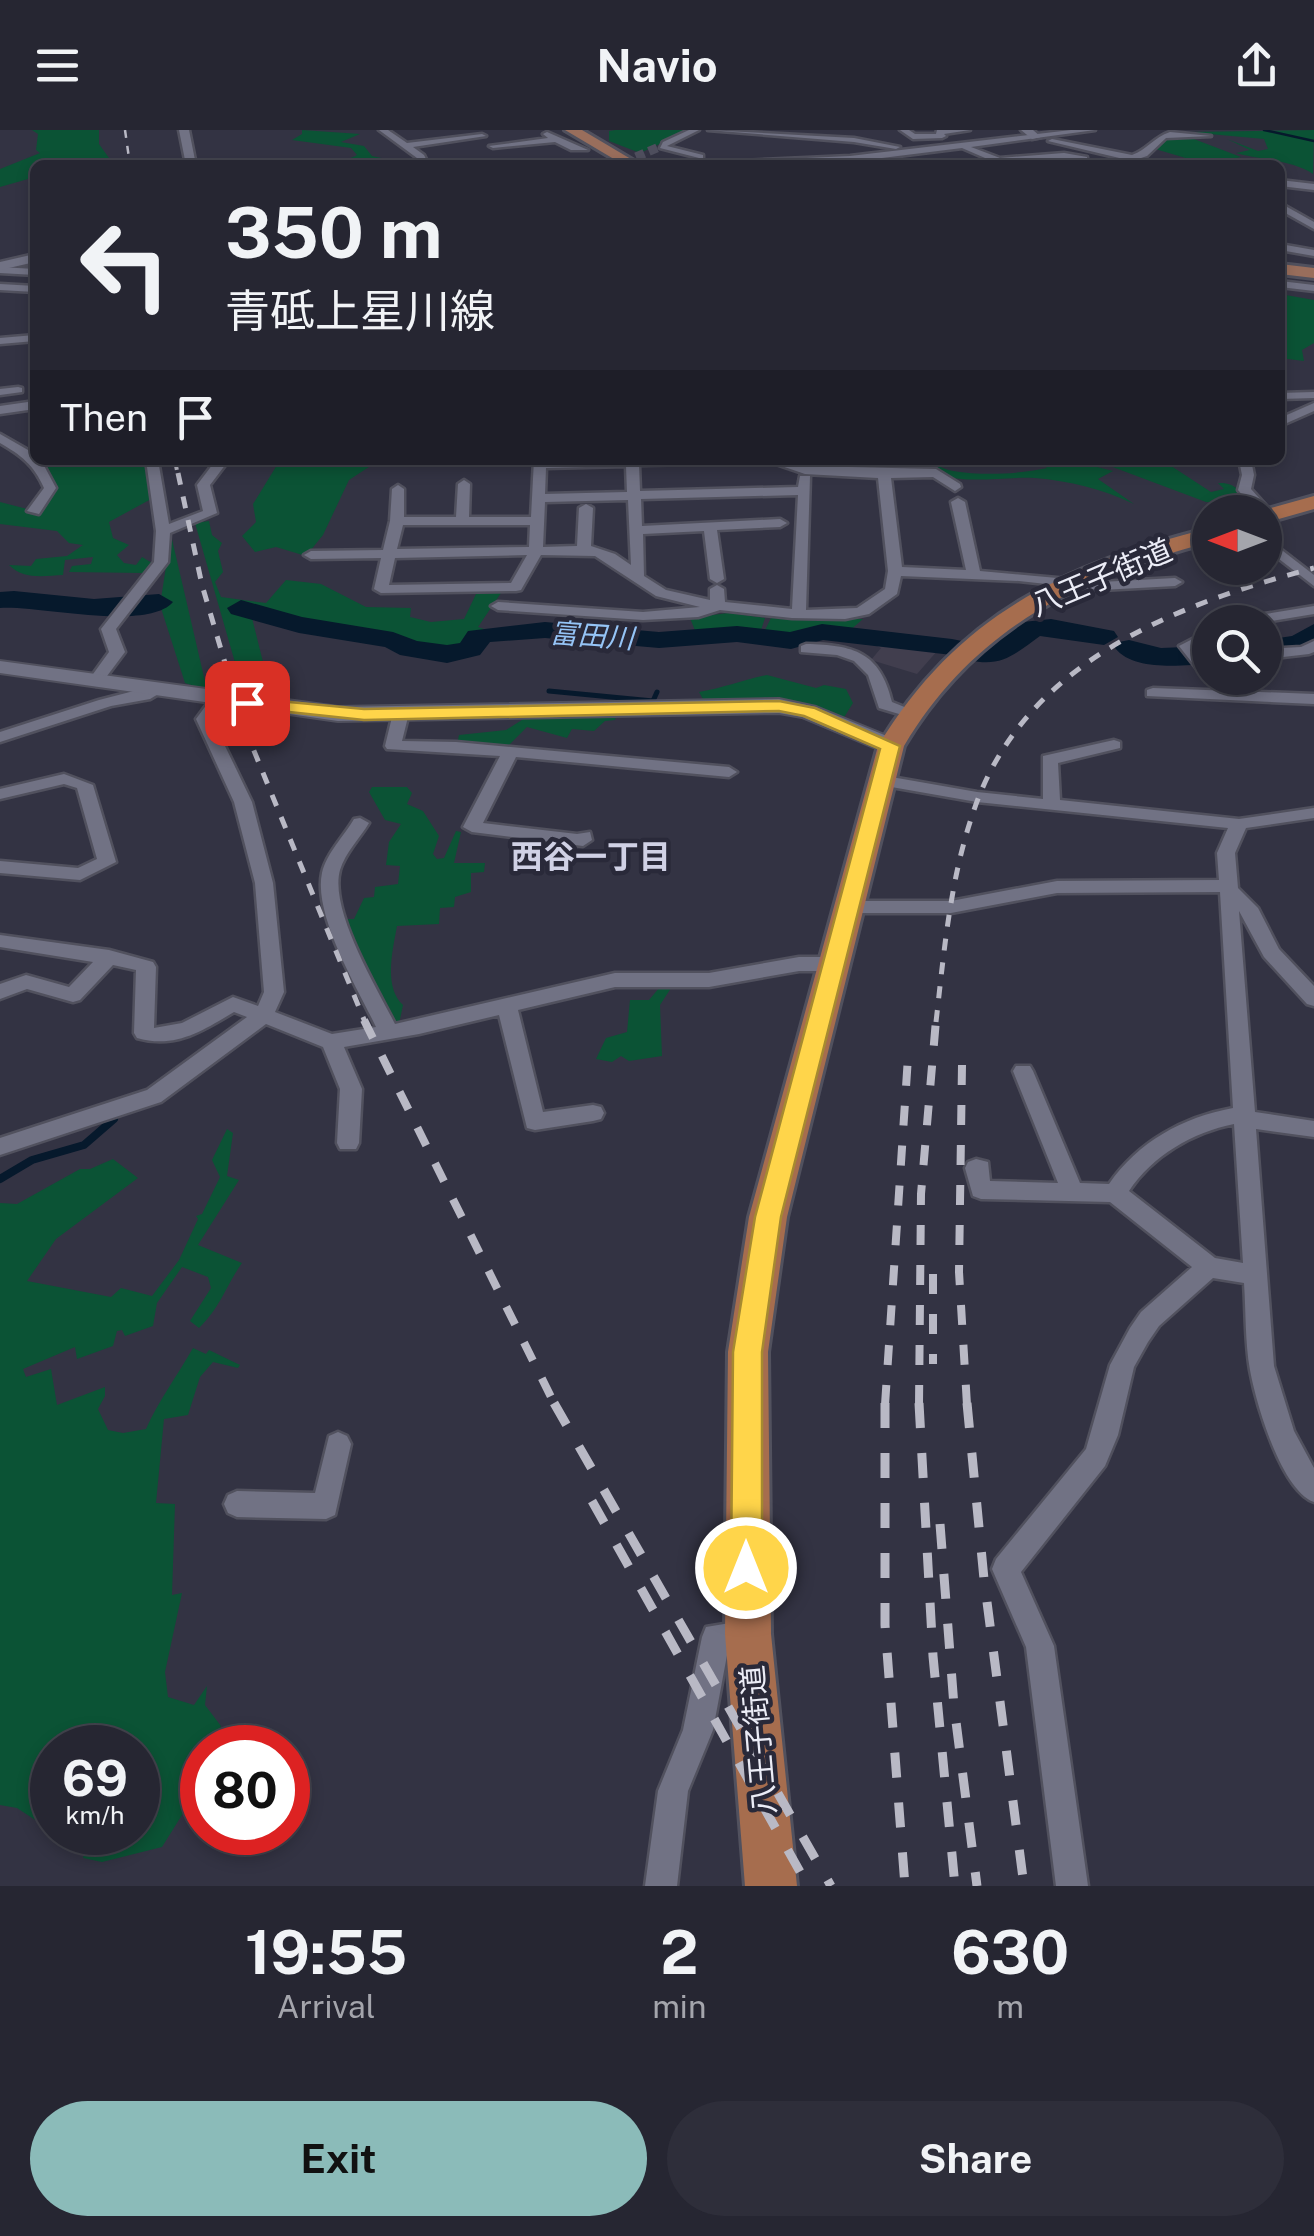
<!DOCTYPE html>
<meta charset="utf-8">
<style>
body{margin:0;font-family:"Public Sans","Noto Sans JP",sans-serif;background:#2e2e3a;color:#f1f3f6;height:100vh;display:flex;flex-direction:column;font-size:38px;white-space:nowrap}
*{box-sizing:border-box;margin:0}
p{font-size:32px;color:#a4a5ac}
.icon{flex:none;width:55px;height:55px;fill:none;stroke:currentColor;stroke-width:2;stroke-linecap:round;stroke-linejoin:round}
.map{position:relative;height:1756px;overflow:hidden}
.sheet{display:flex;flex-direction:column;background:#262632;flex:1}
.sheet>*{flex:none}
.banner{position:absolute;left:30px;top:30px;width:1255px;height:305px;border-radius:15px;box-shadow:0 5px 15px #0003,0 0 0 2px #42434d;background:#262632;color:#f1f3f6;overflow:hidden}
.needle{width:65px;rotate:270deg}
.controls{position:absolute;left:1192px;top:365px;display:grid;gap:20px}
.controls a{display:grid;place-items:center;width:90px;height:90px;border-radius:50%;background:#262632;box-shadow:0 5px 15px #0003,0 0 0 2px #42434d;font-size:50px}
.speed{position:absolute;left:30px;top:1595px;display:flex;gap:20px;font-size:50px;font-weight:700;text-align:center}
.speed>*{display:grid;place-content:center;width:130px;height:130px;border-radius:50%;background:#262632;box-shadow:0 5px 15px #0003,0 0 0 2px #42434d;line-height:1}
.speed small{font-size:25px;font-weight:400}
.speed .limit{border:15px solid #d22;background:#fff;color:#111}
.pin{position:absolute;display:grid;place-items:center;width:85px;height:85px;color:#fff;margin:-42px;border-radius:20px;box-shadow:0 5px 15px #0006}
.me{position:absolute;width:110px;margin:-55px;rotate:0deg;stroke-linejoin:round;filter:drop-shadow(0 0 8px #0008)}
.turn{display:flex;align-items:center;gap:35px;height:210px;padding:0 30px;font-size:45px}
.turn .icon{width:130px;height:130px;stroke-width:2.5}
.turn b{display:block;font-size:70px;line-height:85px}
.then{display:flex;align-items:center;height:95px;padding:0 30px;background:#0003;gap:20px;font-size:38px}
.eta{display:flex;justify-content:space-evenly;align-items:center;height:170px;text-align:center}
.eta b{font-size:60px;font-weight:700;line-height:70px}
.button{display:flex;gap:20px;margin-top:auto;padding:20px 30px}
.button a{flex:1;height:115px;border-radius:60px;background:#8bbbb9;color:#111;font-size:40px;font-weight:700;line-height:115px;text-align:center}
.button a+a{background:#2e2e3a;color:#f1f3f6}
header{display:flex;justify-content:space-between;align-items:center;height:130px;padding:0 30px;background:#262632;font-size:45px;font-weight:700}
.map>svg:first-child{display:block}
.education{fill:#413e4e}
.green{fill:#0b5335}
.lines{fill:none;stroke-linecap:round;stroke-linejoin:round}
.stream-far2{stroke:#06192c;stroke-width:2.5}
.stream-far1{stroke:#06192c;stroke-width:5}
.stream{stroke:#06192c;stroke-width:8}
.river{fill:#06192c;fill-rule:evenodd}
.minor-tunnel{stroke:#4f4f5e;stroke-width:9;stroke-dasharray:9 5;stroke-linecap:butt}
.minor-casing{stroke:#51515e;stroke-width:5}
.tertiary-casing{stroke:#51515e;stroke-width:5}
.secondary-casing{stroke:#51515e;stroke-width:4}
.primary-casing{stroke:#51515e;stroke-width:6}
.trunk-casing{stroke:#51515e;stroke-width:6}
.minor{fill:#717284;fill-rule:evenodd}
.tertiary{fill:#717284;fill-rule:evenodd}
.secondary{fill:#717284;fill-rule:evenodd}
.primary{fill:#996e5c;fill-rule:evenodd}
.trunk{fill:#a66d4e;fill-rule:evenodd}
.rail-far4{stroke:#b9b9c5;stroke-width:2.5;stroke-dasharray:8 8;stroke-linecap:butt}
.rail-far3{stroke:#b9b9c5;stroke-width:4;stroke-dasharray:10 10;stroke-linecap:butt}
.rail-far2{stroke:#b9b9c5;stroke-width:5;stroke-dasharray:12 12;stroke-linecap:butt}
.rail-far1{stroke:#b9b9c5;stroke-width:8;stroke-dasharray:20 20;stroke-linecap:butt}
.rail{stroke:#b9b9c5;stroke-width:9;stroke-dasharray:25 25;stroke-linecap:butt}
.route{fill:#ffd54a;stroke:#a68a30;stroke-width:2.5}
.labels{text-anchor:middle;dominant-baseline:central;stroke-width:9;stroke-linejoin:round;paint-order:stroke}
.far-water-label{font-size:28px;font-style:italic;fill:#95c4f6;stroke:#292939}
.street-label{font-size:30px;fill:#ebecf6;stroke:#292939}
.neighbourhood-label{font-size:32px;font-weight:bold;fill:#d0d1e5;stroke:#292939}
</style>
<header><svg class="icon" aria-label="menu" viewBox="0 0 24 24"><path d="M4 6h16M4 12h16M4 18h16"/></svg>Navio<svg class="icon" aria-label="share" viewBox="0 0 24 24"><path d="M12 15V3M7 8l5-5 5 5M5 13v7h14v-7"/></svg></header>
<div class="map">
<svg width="1314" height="1756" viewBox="0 0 1314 1756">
<rect width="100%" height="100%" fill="#333343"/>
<path class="education" d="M881,512l50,5 7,3 -21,24 -46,-14 10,-12 -4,-2z"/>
<g class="green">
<path d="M32,0h67v14l15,21h-79v12l-35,10v-18l40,-16 -4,-3 2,-16z"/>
<path d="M302,0l58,4 -19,8 23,4 8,10 42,9 -33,-4 -9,4h-87c22,-14 45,5 72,-10l-6,-7 -59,-8 10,-6z"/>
<path d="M615,0h75l-50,23 -31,-12v-10z"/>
<path d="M1314,0l-1,44c-19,-14 -58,-15 -77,-21l14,-3 -23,-11 31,12 10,-2 -4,-10 -76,-7z"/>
<path d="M1186,6l55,21 -32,8 -57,-17 8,-10z"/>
<path d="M1280,164l34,6v43l-12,7 2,11 -24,-3z"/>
<path d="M39,330h108l6,38 -44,24 4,16 16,7 -12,10 7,8 12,2 6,-8 10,6 -9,10 -74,-1 3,-6 19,-2 2,-7 -28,3 -2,15c-19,1 -40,5 -54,-10l22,1 5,-7 31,-3 16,-11 -14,-2 -12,-12 -57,-7v-22l31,8 24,-22 -6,-17z"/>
<path d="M312,330h62l1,3 -26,17 -26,55 -17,21 -30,-9 -21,5 -13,-16 14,-14 -3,-18 24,-39z"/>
<path d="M916,330c15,0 22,8 37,11 31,5 64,3 94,-3l-10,-8h33l43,11 -15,8 36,25c-31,-15 -65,-23 -99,-26 -41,-2 -90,12 -119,-18z"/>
<path d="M1094,330h68l49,32 13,-3 -6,-6c18,-1 22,9 31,21l-43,-2z"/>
<path d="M209,391l3,14 10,8 -4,8 5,21 -8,10 6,15 45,6 20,-23 35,4 45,23 45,1 -1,9 21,5 33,-3 12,-25 25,-1 -23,34 12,4 -11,4 -13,13 -17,4 -37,-4 -17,-9 -96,-15 -42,-18 -5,12 16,64 -9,8 -15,4 -49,-171z"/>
<path d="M171,405l36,155 -22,-7 -25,-78z"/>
<path d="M728,483l37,5 -5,15 30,7 -57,-8 -37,1 -6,-15z"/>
<path d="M771,488l92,1 -15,13 -33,-3 -20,8 -30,-7z"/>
<path d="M767,545l49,13 8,-3 22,4 7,14 -10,16 -139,-18 -5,-9c25,-4 43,-12 68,-17z"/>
<path d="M533,583l84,1 -2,6 -10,1 -11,10 -22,-2 -5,9 -40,-11 -22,22 -48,-4 2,-10 47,-5z"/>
<path d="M372,657h35l5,6 -5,11 16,7 16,25 -6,18 4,5 7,-1 12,-27 5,1 -7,31h31l-1,9 -13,1v19l-16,5 -1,10 -14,1 -1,16 -42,2c-4,23 -14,61 6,79l-4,19 -9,1 -42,-86 -2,-20h8l10,-21 10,-1 1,-10 23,-3 2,-18 -14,-1 3,-23 12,-18 -16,-4 -16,-28z"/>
<path d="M665,851l10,1 -15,23 2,51 -33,5 -8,-5 -9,6 -16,-3 10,-21 21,-6 3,-32h19z"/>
<path d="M227,999l6,4 -6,43 12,4 -41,65 44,18c-18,26 -20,42 -43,65l-9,-7 21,-33 -3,-11 -26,-10 -25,36 -4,23 -28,10 -3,-6 -5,1 -4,15 -36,13 -2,-12 -52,22 3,8 25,-8 6,36 48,-18v9l-7,13 10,21 15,3 23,-4c13,-29 31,-53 47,-81l13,6 3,-4 31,15 -2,3 -25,-6 -13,15 -12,38 -24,4 -8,84 19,1 -3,91 10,-2 -17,79 3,25 26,8 13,-19 -2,19 16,21 -1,21 -18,1v35l-40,64 -60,15 -19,-4 2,-7 -29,-18 82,-1v-84h-86v83l-35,-23 -17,-3v-602l17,1 63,-35h10l23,-10 25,19 -82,61 -29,42 84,16 10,-9 31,8 27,-36 19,-41 -2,-3 6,-2 18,-37 -8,-17z"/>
</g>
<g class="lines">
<path class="stream-far2" d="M1264,0l50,11"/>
<path class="stream-far1" d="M549,561l104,10 4,-9"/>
<path class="stream" d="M0,1049l32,-19 52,-15 30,-26"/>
<g class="river">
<path d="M14,461l80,8 65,-5 14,8c-26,30 -136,3 -173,6v-16z"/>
<path d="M241,470l61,17 91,15 24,9 30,4 13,-2 8,-12 77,-9 114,10 78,-6 53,6 32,-8 130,15 10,2 4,6 -4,6 -10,2 -129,-15 -32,9 -54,-7 -78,6 -114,-10 -55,4 -10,13 -33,8 -47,-8 -15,-8 -86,-14 -68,-19 -4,-6z"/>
<path d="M1051,489l63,12 4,6 -14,8 -64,-9c-25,18 -39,32 -71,24l-4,-6 4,-6 19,-1 35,-25z"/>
<path d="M1314,494v22l-4,3 -45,7v-16l27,-4z"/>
<path d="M1129,510l32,8 49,-2v18c-28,1 -76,8 -95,-16l4,-6z"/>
</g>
<path class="minor-tunnel" d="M636,27l30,-13"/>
<defs>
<g id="minor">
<path d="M379,0h9l19,13 75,-9 4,2 -73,11 11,8 5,10h-8l-4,-7z"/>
<path d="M689,0h10l-32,16 36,9v4l-43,-11 3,-6z"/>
<path d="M708,0l146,8 46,9 -4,2 -42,-7z"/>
<path d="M900,0h9l6,4h21l1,-4h33l-26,4 2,2 -4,2 -29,1z"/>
<path d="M1071,0h24l-124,17 29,11 64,-5 23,4v4l-23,-2 -65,5 -37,-16 -112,14 -198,3 198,-9z"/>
<path d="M547,2l41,18h-17l-16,-8 -62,6 -4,-2 59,-8 -5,-4z"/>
<path d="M1170,2l41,4 -45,2 -19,18 -15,5 -84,-20 4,-2 80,16c15,-5 22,-18 38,-23z"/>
<path d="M1280,50l34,4v6l-34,-4z"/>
<path d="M1280,73l34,19v7l-34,-19z"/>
<path d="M1280,114l34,6v6l-34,-6z"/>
<path d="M0,137l35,2v6l-35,-2z"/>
<path d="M1280,151l34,4v6l-34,-4z"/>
<path d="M0,154l35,2v6l-35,-2z"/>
<path d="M35,205v6l-35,3v-6z"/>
<path d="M18,257l4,1v4l-22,3v-6z"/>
<path d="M1314,262v6l-34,1v-6z"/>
<path d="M35,271v8l-35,5v-8z"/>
<path d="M1314,273v8l-34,15v-8z"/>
<path d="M0,304l35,20v6h6l15,28 -17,26 -12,-3 17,-23c-10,-23 -23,-33 -44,-45z"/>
<path d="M146,330h12l11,64 34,-13 -6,-26 19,-25h13l-19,25 7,28 -47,20 -2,29 -52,67 9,23 -24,32 -5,2 -8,-5 21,-29 -8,-23 53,-67 2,-31z"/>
<path d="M534,330h168l-6,4 -57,1 1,26 158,-4 2,-11h10l-4,134 51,-2 28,-19 3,-18 -10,-93 -73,-4 -41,-14h20l22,6 130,3 24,15 1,3 -6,4 -22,-14 -42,1 11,89 64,3 -15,-68 7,-4 7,4 15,69 121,11 74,-4 7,4 -7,4 -74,4 -82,-9 -118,-5 -4,18 -28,20 -24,5 -53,-1 -72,-8 -22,7 -55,3 -145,-10 -7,-4 7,-4 145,10 57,-5 -44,-11 -61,-40 -54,-1 -20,35 -5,1 -135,2 -7,-4 7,-31 -70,1 -7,-4 7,-4 72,-1 7,-29 2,-32 6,-4 6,4v28h52l2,-33 6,-4 6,4 -1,33h62zM626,336l1,26 -82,2 1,-26zM798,365l-6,114 -67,-7 -1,-13 -7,-4 -7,4v11l-44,-10 -22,-14 -1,-42 61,-3 6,48 7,4 7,-4 -7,-49 63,-3 7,-4 -7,-4 -138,7 -1,-27zM628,370l3,65 -16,-11 -24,-8 2,-38 -7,-4 -7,4 -2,38 -34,1 2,-45zM403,395h127l-1,22 -132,2zM527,425l-16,28 -122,2 6,-27z"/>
<path d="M1239,330h12l3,15 -3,14 18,20v6l-12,-3 -19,-22 4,-15z"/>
<path d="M1265,407l49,38v11l-49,-38z"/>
<path d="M1314,476v8l-49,8h-31l7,-4z"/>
<path d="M1210,500v10l-14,7 14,19v12h7l-12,1 -26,-33z"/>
<path d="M1314,511v11l-5,2 -44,5v-10l36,-2z"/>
<path d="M806,514c48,1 74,8 86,58l25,10 -8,5 -30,-9 -11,-33 -14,-14 -17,-6 -36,-3v-6z"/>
<path d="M157,555l8,5 -15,9 -39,7 -111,36v-10l99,-32z"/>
<path d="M1153,558l161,6v10l-167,-8v-6z"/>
<path d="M219,564l8,5 -15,20 40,83 21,81 11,109 -9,20 57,22 44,-7c-18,-38 -63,-112 -54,-154 4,-19 22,-37 32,-54l6,-1 9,5c-9,15 -24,30 -29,47 -11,40 37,118 55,154l220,-51h94l90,-16h33l10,7 -10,7h-33l-90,16h-94l-97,23 25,102 50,-7 8,2 3,6 -3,6 -8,2 -58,9 -8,-2 -28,-113 -80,19 -75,13 18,42 -3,54 -3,6h-16l-3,-6 3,-54 -17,-42 -57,-23 -105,78 -161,53v-17l147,-48 100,-73 -13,-5c-32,19 -59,37 -97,26l-3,-5 2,-63 -23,-5 -33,35 -7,2 -46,-13 -27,10v-15l26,-9 43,12 24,-25 -93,-15v-12l109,15 44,12 3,5 -2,61 28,-5 51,-26 25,9 6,-14 -9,-109 -21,-81 -38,-83 17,-23z"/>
<path d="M401,578l8,5 -7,28 54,1 273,25 8,5 -8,5 -213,-20 -33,66 94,11 13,-2 2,8 -9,6 -111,-14 -9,-5 37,-71 -113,-7 -2,-3 8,-33z"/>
<path d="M1114,610l6,2v6l-62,15 2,37 179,19 75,-11v10l-68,10 -11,25 3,35 20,20 21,41 35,37v20l-7,-2 -43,-47 -25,-46 16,201 59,9v16l-58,-8 18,237 20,65 20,37v34c-33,-12 -58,-99 -64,-132 -5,-28 -4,-58 -6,-87l-31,-5 -54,48 -11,16 -14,25 -16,68 -13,31 -84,106 33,74 34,240h-32l-30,-239 -34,-78 4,-10 90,-110 24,-84 20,-37 11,-16 51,-45 -82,-65 -129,-3 -8,-3 -8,-28 3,-6 8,-3 12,3 2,19 68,2 -45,-112 3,-5h14l3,5 47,112 29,1c29,-42 74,-67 124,-76l-13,-216 -163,1 -106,20h-103l-9,-6 9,-6h103l106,-20 162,-1 -2,-27 11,-25 -251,-26 -97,-17 -8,-5 8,-5 97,17 66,7v-43zM1234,994l9,139 -28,-5 -86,-67c23,-35 64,-59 105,-67z"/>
<path d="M64,644l29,11 23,77 -36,18 -80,-7v-12l78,7 19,-9 -20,-71 -13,-4 -64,15v-10z"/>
<path d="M338,1302l9,4 4,8 -16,71 -9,4 -89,-2 -9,-4 -4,-9 4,-9 9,-4 78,2 14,-57z"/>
<path d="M748,1490l10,4 4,10 -4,10 -30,6 -15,80 -25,61 -11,95h-32l13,-95 25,-61 19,-93 4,-10z"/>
</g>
<g id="tertiary">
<path d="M179,0h10l7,35h-10z"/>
<path d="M1021,0h12l8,7 -9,2z"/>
<path d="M35,124v8l-35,8v-8z"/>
</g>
<path id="secondary" d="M0,531l338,46 441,-8 37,8 83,34 3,5 -11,7 -8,-2 -81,-34 -23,-4 -441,8 -338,-48z"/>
<g id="primary">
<path d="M565,0h17l59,35h-17z"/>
<path d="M1280,134l34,4v10l-34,-4z"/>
</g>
<g id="trunk">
<path d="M1314,366v13l-49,14v-11h-8z"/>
<path d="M1210,398v14c-129,34 -236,86 -306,204l-117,471 -19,135 3,282 26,252h-52l-20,-252 3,-282 21,-135 129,-471c80,-132 186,-181 332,-218z"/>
</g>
</defs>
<use href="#minor" class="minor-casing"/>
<use href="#tertiary" class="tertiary-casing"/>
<use href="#secondary" class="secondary-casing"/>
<use href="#primary" class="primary-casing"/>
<use href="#trunk" class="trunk-casing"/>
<use href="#minor" class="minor"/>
<use href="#tertiary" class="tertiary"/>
<use href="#secondary" class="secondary"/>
<use href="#primary" class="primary"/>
<use href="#trunk" class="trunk"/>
<path class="rail-far4" d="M125,0l5,35"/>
<path class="rail-far3" d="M175,330l3,16"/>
<g class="rail-far2">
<path d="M178,343l24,112 41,139 122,298"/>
<path d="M936,892c8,-70 14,-142 37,-209 49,-150 201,-208 341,-245"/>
</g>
<g class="rail-far1">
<path d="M364,890l191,385"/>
<path d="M962,935l-3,207 8,133"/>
<path d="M933,1144v90"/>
<path d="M885,1275l23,-348"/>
<path d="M919,1275l2,-211 15,-174"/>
</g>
<g class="rail">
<path d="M554,1273l277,483"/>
<path d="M885,1273v222l20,261"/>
<path d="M919,1273l14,253 22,230"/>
<path d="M967,1273l17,176 40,307"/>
<path d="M592,1371l216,385"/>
<path d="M940,1394l14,182 23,180"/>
</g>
</g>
<path class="route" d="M247,568l117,11 415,-8 36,7 85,38 -119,471 -19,135v216l-5,11 -11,5 -11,-5 -4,-11 2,-216 22,-135 125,-468 -76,-33 -25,-5 -415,9 -123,-13 -3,-4z"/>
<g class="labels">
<g class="far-water-label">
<text transform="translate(592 505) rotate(4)">富田川</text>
</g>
<g class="street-label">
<text transform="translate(1101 447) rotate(-23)">八王子街道</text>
<text transform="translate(758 1610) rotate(-95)">八王子街道</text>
</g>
<g class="neighbourhood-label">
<text x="591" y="726">西谷一丁目</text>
</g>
</g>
</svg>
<div class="controls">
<a><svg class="needle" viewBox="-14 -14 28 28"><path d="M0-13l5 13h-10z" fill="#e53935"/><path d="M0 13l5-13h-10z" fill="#a4a5ac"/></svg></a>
<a><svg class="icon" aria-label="search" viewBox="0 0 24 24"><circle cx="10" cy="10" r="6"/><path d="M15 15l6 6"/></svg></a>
</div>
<div class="speed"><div>69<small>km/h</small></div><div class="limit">80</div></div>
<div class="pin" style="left:247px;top:573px;background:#d93025"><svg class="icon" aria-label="arrive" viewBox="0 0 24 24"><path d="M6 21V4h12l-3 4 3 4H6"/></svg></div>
<svg class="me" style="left:746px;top:1438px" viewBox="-20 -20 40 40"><circle r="17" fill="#ffd54a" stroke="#fff" stroke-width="3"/><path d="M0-11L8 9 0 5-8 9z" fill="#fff"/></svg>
<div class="banner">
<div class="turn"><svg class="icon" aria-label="left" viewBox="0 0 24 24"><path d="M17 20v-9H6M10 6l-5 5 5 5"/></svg><div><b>350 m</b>青砥上星川線</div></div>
<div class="then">Then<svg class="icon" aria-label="arrive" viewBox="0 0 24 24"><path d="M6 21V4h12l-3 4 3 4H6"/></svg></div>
</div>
</div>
<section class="sheet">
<div class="eta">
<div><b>19:55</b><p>Arrival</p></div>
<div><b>2</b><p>min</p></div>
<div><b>630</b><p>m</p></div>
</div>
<div class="button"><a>Exit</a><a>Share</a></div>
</section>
